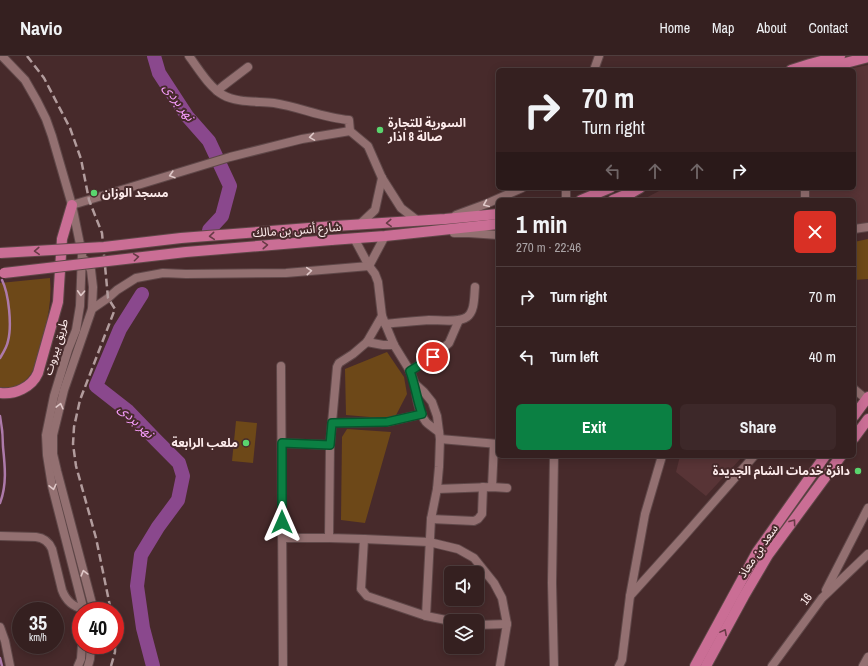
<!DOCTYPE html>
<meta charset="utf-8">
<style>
body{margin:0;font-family:"Archivo Narrow","Noto Sans Arabic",sans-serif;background:#3d2829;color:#f1f3f6;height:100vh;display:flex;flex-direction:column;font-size:15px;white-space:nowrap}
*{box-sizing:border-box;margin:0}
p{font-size:13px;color:#aaa3a5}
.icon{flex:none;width:22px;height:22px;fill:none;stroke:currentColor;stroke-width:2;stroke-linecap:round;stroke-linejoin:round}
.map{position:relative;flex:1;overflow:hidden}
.drawer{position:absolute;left:496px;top:142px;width:360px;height:260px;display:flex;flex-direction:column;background:#352020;border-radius:6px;box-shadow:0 2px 10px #0003,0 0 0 1px #4f3e3e}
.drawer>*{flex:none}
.hud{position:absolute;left:496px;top:12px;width:360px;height:122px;border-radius:6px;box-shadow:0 2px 10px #0003,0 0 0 1px #4f3e3e;background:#352020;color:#f1f3f6;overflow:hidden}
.buttons{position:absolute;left:444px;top:510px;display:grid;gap:8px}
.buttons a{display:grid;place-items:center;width:40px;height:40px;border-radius:6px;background:#352020;box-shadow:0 2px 10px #0003,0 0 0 1px #4f3e3e;font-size:20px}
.speed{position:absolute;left:12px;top:546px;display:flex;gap:8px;font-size:20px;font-weight:700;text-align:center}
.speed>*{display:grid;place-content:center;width:52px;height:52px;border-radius:50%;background:#352020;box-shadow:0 2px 10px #0003,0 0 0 1px #4f3e3e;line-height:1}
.speed small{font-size:10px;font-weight:400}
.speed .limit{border:6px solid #d22;background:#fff;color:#111}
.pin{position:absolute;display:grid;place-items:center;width:34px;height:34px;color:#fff;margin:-17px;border:2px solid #fff;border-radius:50%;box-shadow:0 1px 4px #0007}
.me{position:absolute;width:44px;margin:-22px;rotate:0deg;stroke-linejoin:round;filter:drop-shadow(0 0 3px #0008)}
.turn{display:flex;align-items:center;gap:14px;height:84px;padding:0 20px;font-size:18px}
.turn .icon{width:52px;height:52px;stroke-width:2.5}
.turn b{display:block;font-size:28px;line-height:34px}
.lanes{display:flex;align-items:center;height:38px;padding:0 20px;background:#0003;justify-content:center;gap:20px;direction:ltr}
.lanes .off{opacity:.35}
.round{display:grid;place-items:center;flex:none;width:42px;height:42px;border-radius:6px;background:#3d2829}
.summary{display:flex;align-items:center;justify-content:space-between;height:68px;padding:0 20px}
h1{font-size:24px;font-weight:700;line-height:30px}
.button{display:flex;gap:8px;margin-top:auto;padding:8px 20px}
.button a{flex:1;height:46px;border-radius:6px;background:#0b8043;color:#fff;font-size:16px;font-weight:700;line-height:46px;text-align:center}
.button a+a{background:#3d2829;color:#f1f3f6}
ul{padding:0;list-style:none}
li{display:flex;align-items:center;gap:12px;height:60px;padding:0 20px;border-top:1px solid #4f3e3e}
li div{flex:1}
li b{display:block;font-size:15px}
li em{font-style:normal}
header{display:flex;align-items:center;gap:24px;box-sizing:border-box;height:56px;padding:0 20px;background:#352020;border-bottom:1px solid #4f3e3e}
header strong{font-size:19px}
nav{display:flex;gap:22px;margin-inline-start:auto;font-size:14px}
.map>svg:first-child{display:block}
.built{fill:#583436}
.green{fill:#6d4818}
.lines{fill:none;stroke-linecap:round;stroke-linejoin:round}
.stream{stroke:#ad7aaa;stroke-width:2.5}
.river{stroke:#8a488d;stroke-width:14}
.minor-casing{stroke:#5f4748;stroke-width:10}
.major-casing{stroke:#5f4748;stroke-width:12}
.minor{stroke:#937071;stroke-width:8}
.major{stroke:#ca6e95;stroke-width:10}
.rail{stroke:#b29c9d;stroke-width:2.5;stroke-dasharray:8 4;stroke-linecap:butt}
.major-bridge-casing{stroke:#5f4748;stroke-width:12;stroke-linecap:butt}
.major-bridge{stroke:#ca6e95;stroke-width:10}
.oneway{stroke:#dfc8c8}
.oneway2{stroke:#683b46}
.route-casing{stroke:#07532c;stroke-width:10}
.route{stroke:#0b8043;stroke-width:7}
.poi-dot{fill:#5ad56e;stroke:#472a2b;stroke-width:1.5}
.labels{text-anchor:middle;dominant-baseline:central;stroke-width:4;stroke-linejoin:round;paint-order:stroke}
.poi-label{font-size:12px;font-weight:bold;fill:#fee;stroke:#472a2b;text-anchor:start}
.street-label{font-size:12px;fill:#fee;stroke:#472a2b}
.water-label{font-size:13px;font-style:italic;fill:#f69cfa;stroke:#472a2b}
</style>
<header>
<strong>Navio</strong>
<nav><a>Home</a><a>Map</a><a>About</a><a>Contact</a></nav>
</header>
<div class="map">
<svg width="868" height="610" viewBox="0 0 868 610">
<rect width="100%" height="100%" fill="#472a2b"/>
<g class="built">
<path d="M868,9v158l-14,2v-25h-212l17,-9 4,-3h191v-118h-10z"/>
<path d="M680,400h63l-37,40 -30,-24z"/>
</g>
<g class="green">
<path d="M868,183v40l-14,1v-38z"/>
<path d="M50,222c3,29 -7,58 -14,86 -7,17 -18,26 -36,23v-104z"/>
<path d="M387,296l17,25 3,17 -13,25 -48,-4 -1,-46z"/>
<path d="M236,365l21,2 -4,40 -21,-2z"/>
<path d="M347,373l44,3 -26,91 -24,-3 1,-83z"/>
</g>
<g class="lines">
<g class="stream">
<path d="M0,302c3,-5 7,-11 8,-17 4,-15 1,-47 -6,-61"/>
<path d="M0,360c2,10 3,21 3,31 2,19 4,38 -3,56"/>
<path d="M0,602l2,8"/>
</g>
<g class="river">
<path d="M154,0l5,17 28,43 22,25 21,45 -8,30 -13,14"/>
<path d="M142,238l-22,35 -24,57 32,25 28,29 23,23 4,13 -5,24 -20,27 -17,28 -4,31 6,42 10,38"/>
</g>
<defs>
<g id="minor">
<path d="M2,0l23,24 12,21 9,18 6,17 20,69 10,49 -2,52 -4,24 -8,20 -14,46 -8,39 1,20 5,31 32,125"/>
<path d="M189,0c9,12 20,31 34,39 14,8 36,6 51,8 26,4 49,15 75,17l1,11 18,15 14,32 19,30 17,13"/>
<path d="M594,14l5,-14"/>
<path d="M217,35l6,-5 25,-19"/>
<path d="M566,144v-12"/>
<path d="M805,144v-12"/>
<path d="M72,149l158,-48 72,-18 48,-8"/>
<path d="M456,159l30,-11 36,-16"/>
<path d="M359,169l16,-15 7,-32"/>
<path d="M854,173l14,-2"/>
<path d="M454,177h15l29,2"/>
<path d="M354,182l15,28 6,8 3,8 4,34 12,29 16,26 5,13 9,8 8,10 5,14 3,23 -1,28 -2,22 -6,30 -5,97"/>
<path d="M85,204l6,10 2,17 -1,22 -28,81 -11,45v19l4,17 37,140"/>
<path d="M92,253l16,-11 9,-8 19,-12 27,-5 23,1 100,-1 83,-7 16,-30"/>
<path d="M382,260l-15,26 -14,12 -14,9 -2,4 -7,78 -1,93 35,1 65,3 29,7 16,9 20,25 8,15 5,26 -7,42"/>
<path d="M385,268c15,-2 30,-3 44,-4 11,0 29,3 38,-3 8,-6 7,-20 8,-30"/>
<path d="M367,286l16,3h11"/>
<path d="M281,310l2,300"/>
<path d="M410,315l23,-14 16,-14 10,-23"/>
<path d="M415,328c1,11 4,29 11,38 4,4 9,7 13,10"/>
<path d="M854,333l12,10"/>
<path d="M332,367l55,-1 35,-8"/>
<path d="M440,383l58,5"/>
<path d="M282,387l48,2"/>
<path d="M554,400l-2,127 2,83"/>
<path d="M492,431l2,-43"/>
<path d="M437,433l55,-2 15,1"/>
<path d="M431,463l43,2 4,-2 4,-5 1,-27"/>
<path d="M0,480l36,1c8,1 13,5 16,12l10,41c4,11 11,17 22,19"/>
<path d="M282,482h47"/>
<path d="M364,483l-3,50 6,7 59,20 25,5"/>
<path d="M826,534l42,-82"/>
<path d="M630,540l54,-60 70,-80"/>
<path d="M477,569l30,-1"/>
<path d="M0,571l5,14 5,25"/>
<path d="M78,610l3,-7 1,-14"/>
<path d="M88,610l2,-7 1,-14"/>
<path d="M619,610l3,-6 8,-64 15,-82 17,-58"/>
<path d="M772,610l50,-68 46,-44"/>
<path d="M863,610l5,-9"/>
</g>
<g id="major">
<path d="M791,14l19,-6 30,-8"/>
<path d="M819,14l49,-13"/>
<path d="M581,144l29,-12"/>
<path d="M613,144l20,-8 7,-4"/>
<path d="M335,170l110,-7 53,-5"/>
<path d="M331,184l54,-4 113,-12"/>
<path d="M0,337c15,2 32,-6 38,-20l20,-71 4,-63 10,-34"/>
<path d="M854,360l14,-19"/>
<path d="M854,382l14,-19"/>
<path d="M695,610l62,-114 68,-96"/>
<path d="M706,610l38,-70 24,-41 73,-99"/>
</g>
</defs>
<use href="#minor" class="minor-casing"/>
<use href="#major" class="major-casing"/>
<use href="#minor" class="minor"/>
<use href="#major" class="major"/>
<g class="rail">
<path d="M27,0l17,22 26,50 11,31 8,41 13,33 6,65 7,11 -35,91 -6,27 -1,17 3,22 20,72 15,73"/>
<path d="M111,610l4,-14v-7"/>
</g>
<defs>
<g id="major-bridge">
<path d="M0,197l104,-6 77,-9 154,-12"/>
<path d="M4,217l182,-21 145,-12"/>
</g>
</defs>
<use href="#major-bridge" class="major-bridge-casing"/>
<use href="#major-bridge" class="major-bridge"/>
</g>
<defs><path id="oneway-chevron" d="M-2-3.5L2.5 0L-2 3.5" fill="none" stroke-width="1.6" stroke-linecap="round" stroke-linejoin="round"/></defs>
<g class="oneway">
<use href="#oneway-chevron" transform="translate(312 81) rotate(171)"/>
<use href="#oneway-chevron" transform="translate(172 119) rotate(163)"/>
<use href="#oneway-chevron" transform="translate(486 148) rotate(157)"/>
<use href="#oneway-chevron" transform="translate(309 215) rotate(-5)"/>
<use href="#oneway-chevron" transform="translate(81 237) rotate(93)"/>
<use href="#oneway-chevron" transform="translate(60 350) rotate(-76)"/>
<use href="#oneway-chevron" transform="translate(53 431) rotate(77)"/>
<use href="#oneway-chevron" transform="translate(84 517) rotate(-105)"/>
</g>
<g class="oneway2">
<use href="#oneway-chevron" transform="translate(389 167) rotate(177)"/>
<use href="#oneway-chevron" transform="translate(212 180) rotate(175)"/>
<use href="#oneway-chevron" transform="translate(265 189) rotate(-4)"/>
<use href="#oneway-chevron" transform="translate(37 195) rotate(177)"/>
<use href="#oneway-chevron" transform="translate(136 201) rotate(-7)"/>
<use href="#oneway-chevron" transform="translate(793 466) rotate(-54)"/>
<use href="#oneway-chevron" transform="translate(724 576) rotate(-62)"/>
</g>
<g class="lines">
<defs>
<path id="route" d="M282,466v-79l48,2 2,-22 55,-1 35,-8c-5,-14 -7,-29 -12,-43l23,-14"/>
</defs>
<use href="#route" class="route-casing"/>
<use href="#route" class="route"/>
</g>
<g class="poi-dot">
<circle cx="380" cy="74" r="4"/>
<circle cx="94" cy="137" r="4"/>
<circle cx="246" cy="387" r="4"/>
<circle cx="858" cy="415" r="4"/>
</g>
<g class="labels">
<g class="poi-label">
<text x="388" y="67">السورية للتجارة<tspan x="388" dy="14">صالة 8 اذار</tspan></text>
<text x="102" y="137">مسجد الوزان</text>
<text x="238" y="387" text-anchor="end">ملعب الرابعة</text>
<text x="850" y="415" text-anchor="end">دائرة خدمات الشام الجديدة</text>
</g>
<g class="street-label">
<text transform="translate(297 174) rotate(-4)">شارع أنس بن مالك</text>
<text transform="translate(56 291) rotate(-73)">طريق بيروت</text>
<text transform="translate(758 495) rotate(-56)">سعد بن معاذ</text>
<text transform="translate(806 543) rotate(-53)">16</text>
</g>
<g class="water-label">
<text transform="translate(179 46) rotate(54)">نهر بردى</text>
<text transform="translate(136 365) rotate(43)">نهر بردى</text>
</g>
</g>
</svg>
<div class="buttons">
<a><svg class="icon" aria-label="sound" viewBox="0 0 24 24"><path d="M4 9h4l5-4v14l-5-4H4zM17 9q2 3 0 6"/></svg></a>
<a><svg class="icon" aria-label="layers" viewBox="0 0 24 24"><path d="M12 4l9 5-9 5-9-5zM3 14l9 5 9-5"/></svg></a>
</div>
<div class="speed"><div>35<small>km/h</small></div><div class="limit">40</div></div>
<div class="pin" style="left:433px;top:301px;background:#d93025"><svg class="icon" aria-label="arrive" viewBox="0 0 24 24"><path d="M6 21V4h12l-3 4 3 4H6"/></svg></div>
<svg class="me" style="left:282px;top:466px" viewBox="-20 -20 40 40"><path d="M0-17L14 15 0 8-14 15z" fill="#0b8043" stroke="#fff" stroke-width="4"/></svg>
<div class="hud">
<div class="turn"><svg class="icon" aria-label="right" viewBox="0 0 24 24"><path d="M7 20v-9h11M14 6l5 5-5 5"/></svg><div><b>70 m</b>Turn right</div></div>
<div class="lanes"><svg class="icon off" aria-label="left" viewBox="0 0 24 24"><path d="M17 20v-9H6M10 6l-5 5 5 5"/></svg><svg class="icon off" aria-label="ahead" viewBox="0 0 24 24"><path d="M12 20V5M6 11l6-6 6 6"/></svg><svg class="icon off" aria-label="ahead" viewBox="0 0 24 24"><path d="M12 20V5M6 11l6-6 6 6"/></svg><svg class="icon" aria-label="right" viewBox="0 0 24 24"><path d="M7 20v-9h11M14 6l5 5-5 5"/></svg></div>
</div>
<section class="drawer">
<div class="summary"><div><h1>1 min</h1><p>270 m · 22:46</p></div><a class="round" style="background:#d93025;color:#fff"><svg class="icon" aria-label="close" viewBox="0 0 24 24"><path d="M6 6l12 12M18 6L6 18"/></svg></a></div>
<ul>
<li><svg class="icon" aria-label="right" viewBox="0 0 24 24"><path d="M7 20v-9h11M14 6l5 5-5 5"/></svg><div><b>Turn right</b></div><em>70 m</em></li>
<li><svg class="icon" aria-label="left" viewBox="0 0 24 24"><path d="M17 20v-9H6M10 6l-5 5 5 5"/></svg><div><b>Turn left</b></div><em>40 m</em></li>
</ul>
<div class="button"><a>Exit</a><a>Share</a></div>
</section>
</div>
